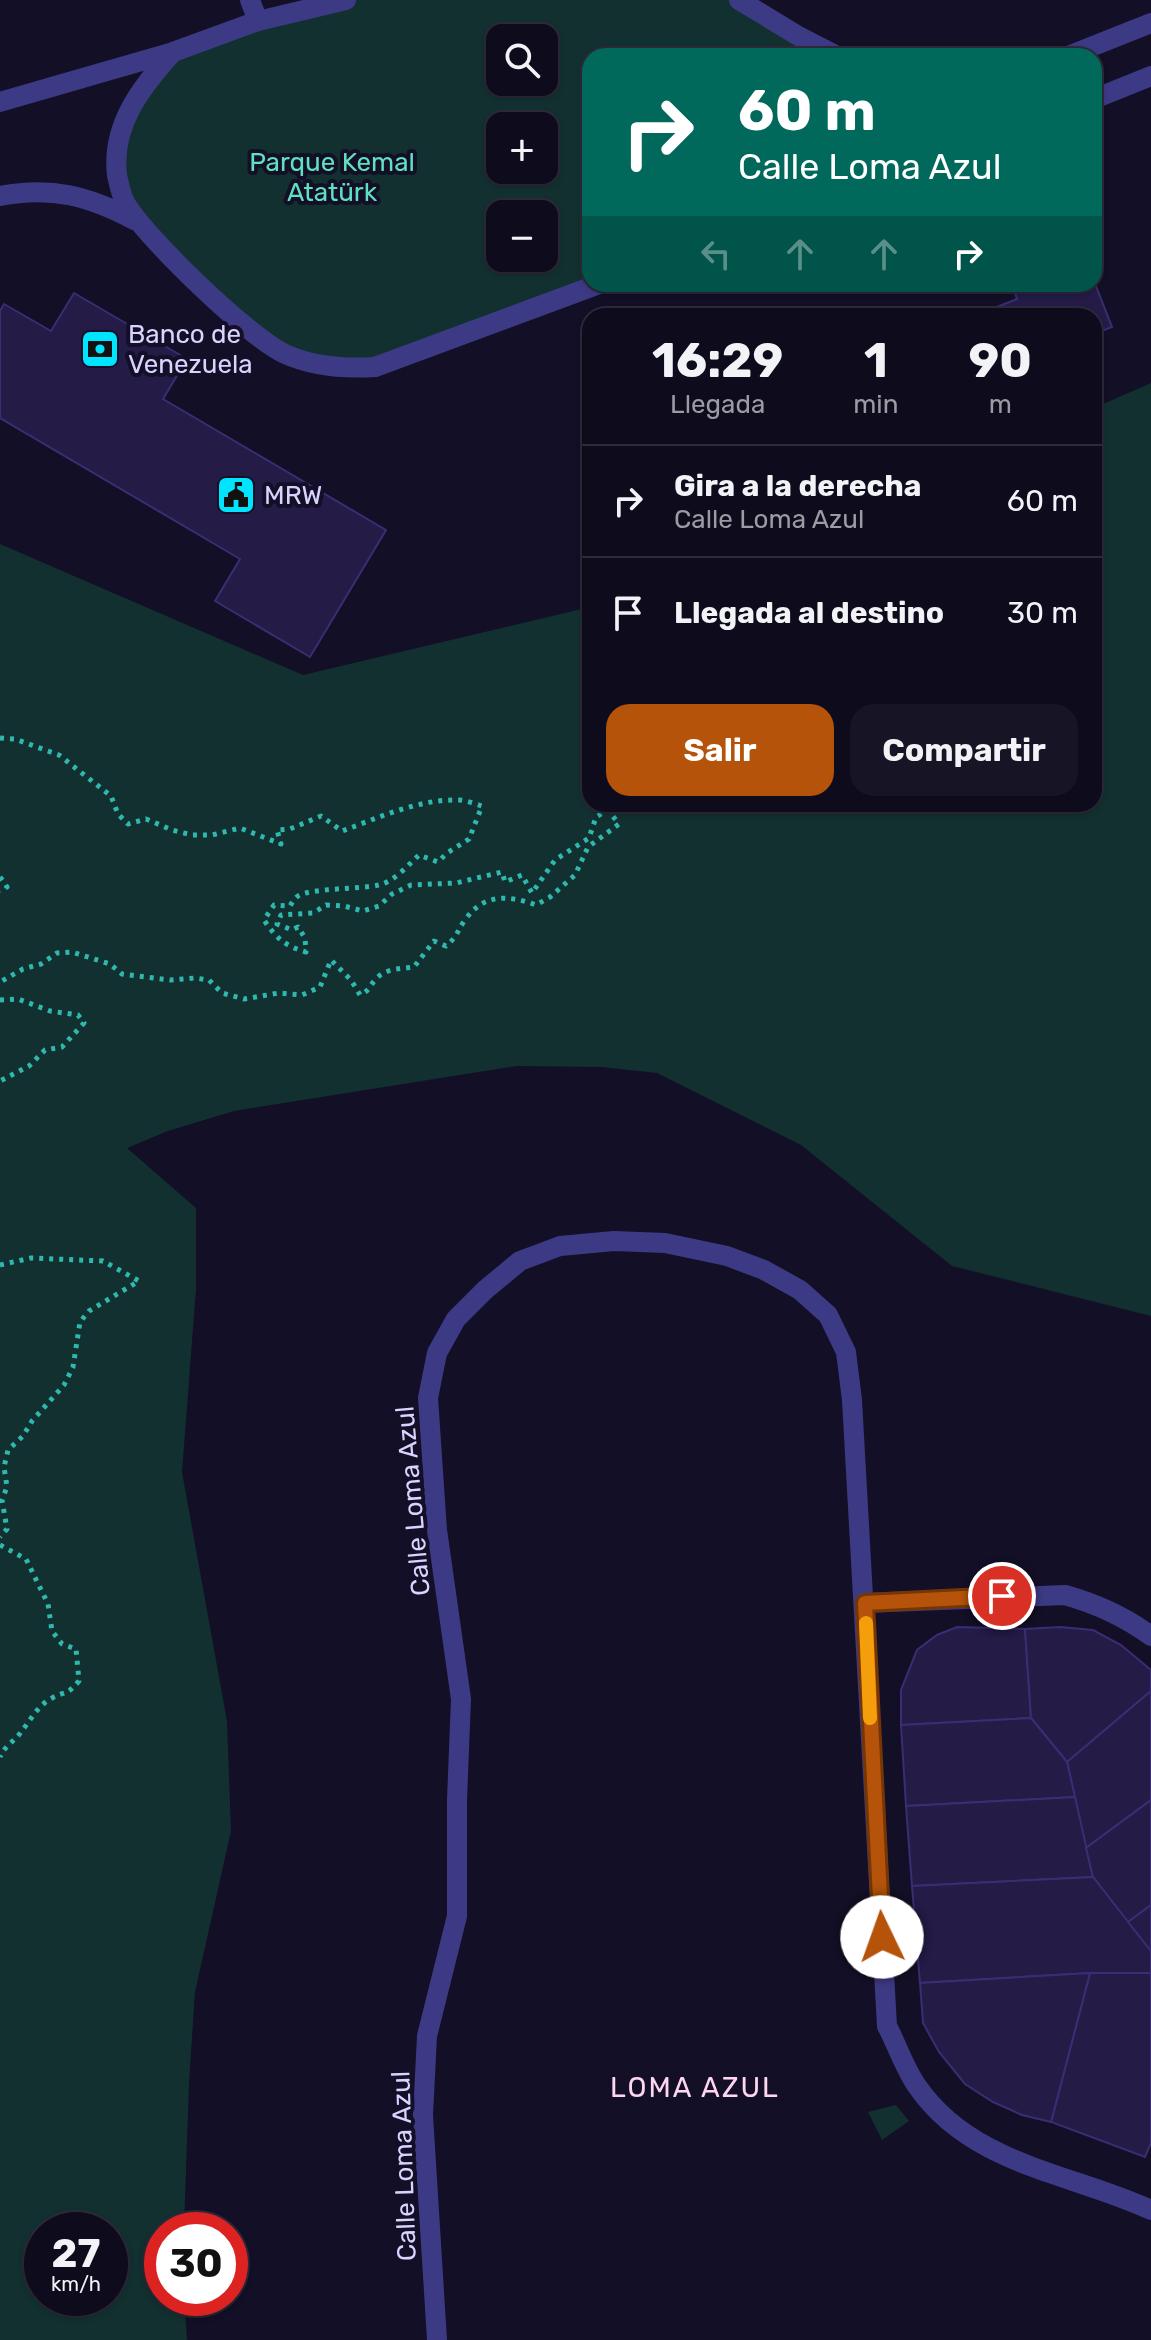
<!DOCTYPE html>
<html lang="es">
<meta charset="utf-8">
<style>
body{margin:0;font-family:Rubik,sans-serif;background:#171425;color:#f1f3f6;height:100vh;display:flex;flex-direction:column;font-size:30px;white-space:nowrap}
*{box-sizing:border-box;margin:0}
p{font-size:26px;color:#9b9ba3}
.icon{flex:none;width:44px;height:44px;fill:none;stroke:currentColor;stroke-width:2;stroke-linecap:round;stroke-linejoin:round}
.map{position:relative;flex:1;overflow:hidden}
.side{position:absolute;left:582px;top:308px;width:520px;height:504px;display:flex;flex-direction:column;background:#0e0b1c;border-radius:24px;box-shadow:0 2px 6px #0004,0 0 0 2px #2e2b3b}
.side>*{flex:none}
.top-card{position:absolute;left:582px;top:48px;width:520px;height:244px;border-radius:24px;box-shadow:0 2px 6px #0004,0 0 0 2px #2e2b3b;background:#00695c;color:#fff;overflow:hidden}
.buttons{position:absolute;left:486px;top:24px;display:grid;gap:16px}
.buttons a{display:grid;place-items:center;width:72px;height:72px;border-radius:16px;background:#0e0b1c;box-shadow:0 2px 6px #0004,0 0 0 2px #2e2b3b;font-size:40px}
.speed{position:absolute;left:24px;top:2212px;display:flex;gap:16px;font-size:40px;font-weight:700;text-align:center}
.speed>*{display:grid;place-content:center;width:104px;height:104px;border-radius:50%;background:#0e0b1c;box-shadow:0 2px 6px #0004,0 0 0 2px #2e2b3b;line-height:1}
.speed small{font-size:20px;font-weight:400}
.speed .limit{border:12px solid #d22;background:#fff;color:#111}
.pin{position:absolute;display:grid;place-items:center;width:68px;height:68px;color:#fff;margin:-34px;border:4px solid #fff;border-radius:50%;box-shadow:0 2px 8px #0007}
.me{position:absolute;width:88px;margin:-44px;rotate:357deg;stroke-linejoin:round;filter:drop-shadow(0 0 6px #0008)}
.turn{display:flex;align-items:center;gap:28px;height:168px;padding:0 24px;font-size:36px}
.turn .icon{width:104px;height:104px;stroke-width:2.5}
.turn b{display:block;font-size:56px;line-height:68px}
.lanes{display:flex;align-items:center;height:76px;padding:0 24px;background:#0003;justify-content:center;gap:40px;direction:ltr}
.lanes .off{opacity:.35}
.eta{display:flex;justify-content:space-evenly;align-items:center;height:136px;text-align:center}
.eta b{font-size:48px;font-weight:700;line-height:56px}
.button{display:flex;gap:16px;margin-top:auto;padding:16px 24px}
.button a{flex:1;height:92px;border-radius:24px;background:#b45309;color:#fff;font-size:32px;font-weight:700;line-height:92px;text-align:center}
.button a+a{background:#171425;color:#f1f3f6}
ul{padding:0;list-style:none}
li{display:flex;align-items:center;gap:24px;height:112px;padding:0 24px;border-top:2px solid #2e2b3b}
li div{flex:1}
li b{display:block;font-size:30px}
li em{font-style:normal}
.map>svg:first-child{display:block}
.green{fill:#12302f;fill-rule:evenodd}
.building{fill:#241b47;stroke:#3b2d73;stroke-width:2}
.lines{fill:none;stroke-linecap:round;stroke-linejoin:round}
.path{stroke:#2fb8b0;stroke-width:5;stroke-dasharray:4 6;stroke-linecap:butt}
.minor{stroke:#3d3a85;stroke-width:20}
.route-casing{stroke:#753606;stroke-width:20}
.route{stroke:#b45309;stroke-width:14}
.slow{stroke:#f59e0b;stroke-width:14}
.labels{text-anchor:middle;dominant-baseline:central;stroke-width:8;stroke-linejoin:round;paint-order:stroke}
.park-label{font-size:26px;fill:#5fe0c0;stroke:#130f26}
.poi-label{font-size:26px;fill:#d9d4ff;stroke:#130f26;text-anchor:start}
.street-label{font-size:26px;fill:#d9d4ff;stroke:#130f26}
.neighbourhood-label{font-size:28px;letter-spacing:2px;fill:#ffd6f0;stroke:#130f26}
</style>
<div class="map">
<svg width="1151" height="2340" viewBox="0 0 1151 2340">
<rect width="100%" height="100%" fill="#130f26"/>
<g class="green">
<path d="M346,0h393l98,56h-247v228l-215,83 -91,-14 -146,-131 -21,-72 56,-98zM500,38h44v44h-44zM500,126h44v44h-44zM500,214h44v44h-44z"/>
<path d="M1151,383v933l-199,-50 -151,-121 -144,-72 -56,-6 -84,-1 -283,45 -66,20 -41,17 69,60v81l-14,183 45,249 4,110 -36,161 -6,91 -5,147h-22v68h22l3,42h-187v-1796l303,131 287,-68v197h504v-396zM110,2230v68h-68v-68z"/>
<path d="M896,2105l13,16 -27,19 -14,-28z"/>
</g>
<g class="building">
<path d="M1094,281l18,46 -18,7v-18h-120l43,-17 -5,-15h82z"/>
<path d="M957,284h23l-20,8z"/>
<path d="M74,293l113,66 -24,40 223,131 -76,127 -95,-56 25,-42 -240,-141v-107l4,-7 47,27z"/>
<path d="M957,1627l68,2 6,89 -130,7v-35l16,-40 20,-15z"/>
<path d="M1060,1627l33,3 28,15 30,25v21l-84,71 -36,-44 -6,-89z"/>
<path d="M1151,1691v109l-65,48 -19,-86z"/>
<path d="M1031,1718l36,44 8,35 -169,9 -5,-81z"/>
<path d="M1075,1797l18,80 -181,9 -6,-80z"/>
<path d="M1151,1800v105l-23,17 -35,-45 -7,-29z"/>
<path d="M1093,1877l58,74v22h-61l-170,10 -8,-97z"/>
<path d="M1151,1905v46l-23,-29z"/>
<path d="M1090,1973h61v170l-6,14 -94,-35z"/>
<path d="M1090,1973l-39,149 -29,-7 -29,-13 -28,-18 -26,-32 -16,-29 -3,-40z"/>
</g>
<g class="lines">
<g class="path">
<path d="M0,738l15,1 44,16 52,41 7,18 10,10 18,-5 26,11 20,5h20l28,-7 41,16 -4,-14 13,-1 31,-13 21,15c36,-13 76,-32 116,-31 8,0 17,4 24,6l-13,33 -22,14 -9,9 -19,-7c-12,11 -24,26 -40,30 -17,4 -69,3 -81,11 -4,3 -6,7 -8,10l-16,-1 -10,15c12,18 21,26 42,32l-1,-14 -7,-11 -6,3 -15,-6 4,-9 32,-2 13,-8 18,1 19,5 16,-5 13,-12 19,-9 45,-2 46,-11 3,10 17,-7 10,18 23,-33 34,-22 7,-21 12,-7 11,14 -31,23 -13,28 -25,22 -14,8c-28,-10 -52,-12 -71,15 -8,11 -7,16 -19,26l-12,-5 -20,26c-14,2 -29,1 -39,13 -6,7 -6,11 -15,15l-9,-15 -20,-20 -11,27 -18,8 -23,-2 -35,6 -22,-6 -13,-13 -14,-2 -25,2 -48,-6 -12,-10 -38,-12 -15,1 -16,11 -18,5 -23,13"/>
<path d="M0,877l7,10 -7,4"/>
<path d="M0,1000l18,-1 32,12 28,4 6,8 -22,24 -17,3 -16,16 -29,15"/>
<path d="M0,1265l31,-7 72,3 36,20 -50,30 -9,11 -7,45 -9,18 -32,36 -9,15 -15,14 -4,17 3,20 -5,13 5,29 -7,8"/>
<path d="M0,1545l26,14 22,45 4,27 10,13 14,5 3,32c-14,16 -12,9 -27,17 -14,7 -22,23 -31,34 -7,10 -16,13 -21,25"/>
</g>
<g class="minor">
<path d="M250,0l8,21"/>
<path d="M739,0l61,37 37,19"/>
<path d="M173,52c-31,34 -62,73 -56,123 2,9 4,21 9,29 21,35 123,133 159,150 29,13 59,15 90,13l224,-83"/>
<path d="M1068,56l83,-33"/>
<path d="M1094,99l57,-23"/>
<path d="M0,102l173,-50 85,-31 88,-21"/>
<path d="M0,196c51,-10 89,0 134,24"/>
<path d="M865,1603l200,-8c32,9 59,21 86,41"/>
<path d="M437,2340l-14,-225 4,-79 30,-120v-116l4,-101 -24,-169 -9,-132 9,-45 19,-34 29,-29 35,-29 40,-15 54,-5 51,2 62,13 37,14 36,20 28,25 18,37 6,48 35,626c10,19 18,43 30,60 54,79 154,87 234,124"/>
</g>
</g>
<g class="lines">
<defs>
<path id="route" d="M882,1937l-17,-334 137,-7"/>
</defs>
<use href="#route" class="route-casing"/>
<use href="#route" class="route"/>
<path class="slow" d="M866,1623l4,95"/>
</g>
<defs>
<symbol id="bank-square" viewBox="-11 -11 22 22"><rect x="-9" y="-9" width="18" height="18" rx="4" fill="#00e5ff" stroke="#130f26"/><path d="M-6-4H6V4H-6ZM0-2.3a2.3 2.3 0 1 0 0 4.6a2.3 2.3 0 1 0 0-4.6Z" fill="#111"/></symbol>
<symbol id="civic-square" viewBox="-11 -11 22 22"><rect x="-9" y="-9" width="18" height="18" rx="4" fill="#00e5ff" stroke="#130f26"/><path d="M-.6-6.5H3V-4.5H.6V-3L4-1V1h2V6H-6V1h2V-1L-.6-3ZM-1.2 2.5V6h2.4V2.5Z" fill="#111"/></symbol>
</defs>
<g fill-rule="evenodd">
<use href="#bank-square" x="78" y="327" width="44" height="44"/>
<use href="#civic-square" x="214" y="473" width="44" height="44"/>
</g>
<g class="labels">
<g class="park-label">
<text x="332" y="162">Parque Kemal<tspan x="332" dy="30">Atatürk</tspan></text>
</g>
<g class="poi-label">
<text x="128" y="334">Banco de<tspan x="128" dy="30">Venezuela</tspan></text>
<text x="264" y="495">MRW</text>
</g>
<g class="street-label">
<text transform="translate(413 1501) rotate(-95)">Calle Loma Azul</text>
<text transform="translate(404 2166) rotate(-92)">Calle Loma Azul</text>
</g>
<g class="neighbourhood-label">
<text x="695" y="2087">LOMA AZUL</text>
</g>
</g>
</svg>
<div class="buttons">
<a><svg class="icon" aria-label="search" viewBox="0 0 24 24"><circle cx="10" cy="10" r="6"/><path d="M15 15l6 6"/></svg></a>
<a>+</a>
<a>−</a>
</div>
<div class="speed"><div>27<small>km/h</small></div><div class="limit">30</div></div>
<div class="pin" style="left:1002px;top:1596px;background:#d93025"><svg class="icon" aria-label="arrive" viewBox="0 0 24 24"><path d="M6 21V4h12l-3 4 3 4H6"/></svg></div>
<svg class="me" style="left:882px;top:1937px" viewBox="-20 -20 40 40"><circle r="19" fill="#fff"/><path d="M0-13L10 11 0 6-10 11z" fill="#b45309"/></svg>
<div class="top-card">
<div class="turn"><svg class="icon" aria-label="right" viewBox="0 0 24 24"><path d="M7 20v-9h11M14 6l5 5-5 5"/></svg><div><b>60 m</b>Calle Loma Azul</div></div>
<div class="lanes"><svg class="icon off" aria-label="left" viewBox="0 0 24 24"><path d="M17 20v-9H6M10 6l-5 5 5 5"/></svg><svg class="icon off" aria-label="ahead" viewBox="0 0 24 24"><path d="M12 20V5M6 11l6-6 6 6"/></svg><svg class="icon off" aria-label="ahead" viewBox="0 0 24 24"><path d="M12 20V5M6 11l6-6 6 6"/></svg><svg class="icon" aria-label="right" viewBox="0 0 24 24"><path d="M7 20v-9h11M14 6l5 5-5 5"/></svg></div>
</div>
<section class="side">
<div class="eta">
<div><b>16:29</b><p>Llegada</p></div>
<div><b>1</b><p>min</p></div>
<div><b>90</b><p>m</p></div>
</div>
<ul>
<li><svg class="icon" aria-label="right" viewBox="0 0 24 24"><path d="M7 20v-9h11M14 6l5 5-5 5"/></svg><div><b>Gira a la derecha</b><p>Calle Loma Azul</p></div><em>60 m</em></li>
<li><svg class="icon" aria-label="arrive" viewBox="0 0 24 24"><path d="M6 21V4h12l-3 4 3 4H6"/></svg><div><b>Llegada al destino</b></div><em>30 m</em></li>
</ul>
<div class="button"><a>Salir</a><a>Compartir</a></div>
</section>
</div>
